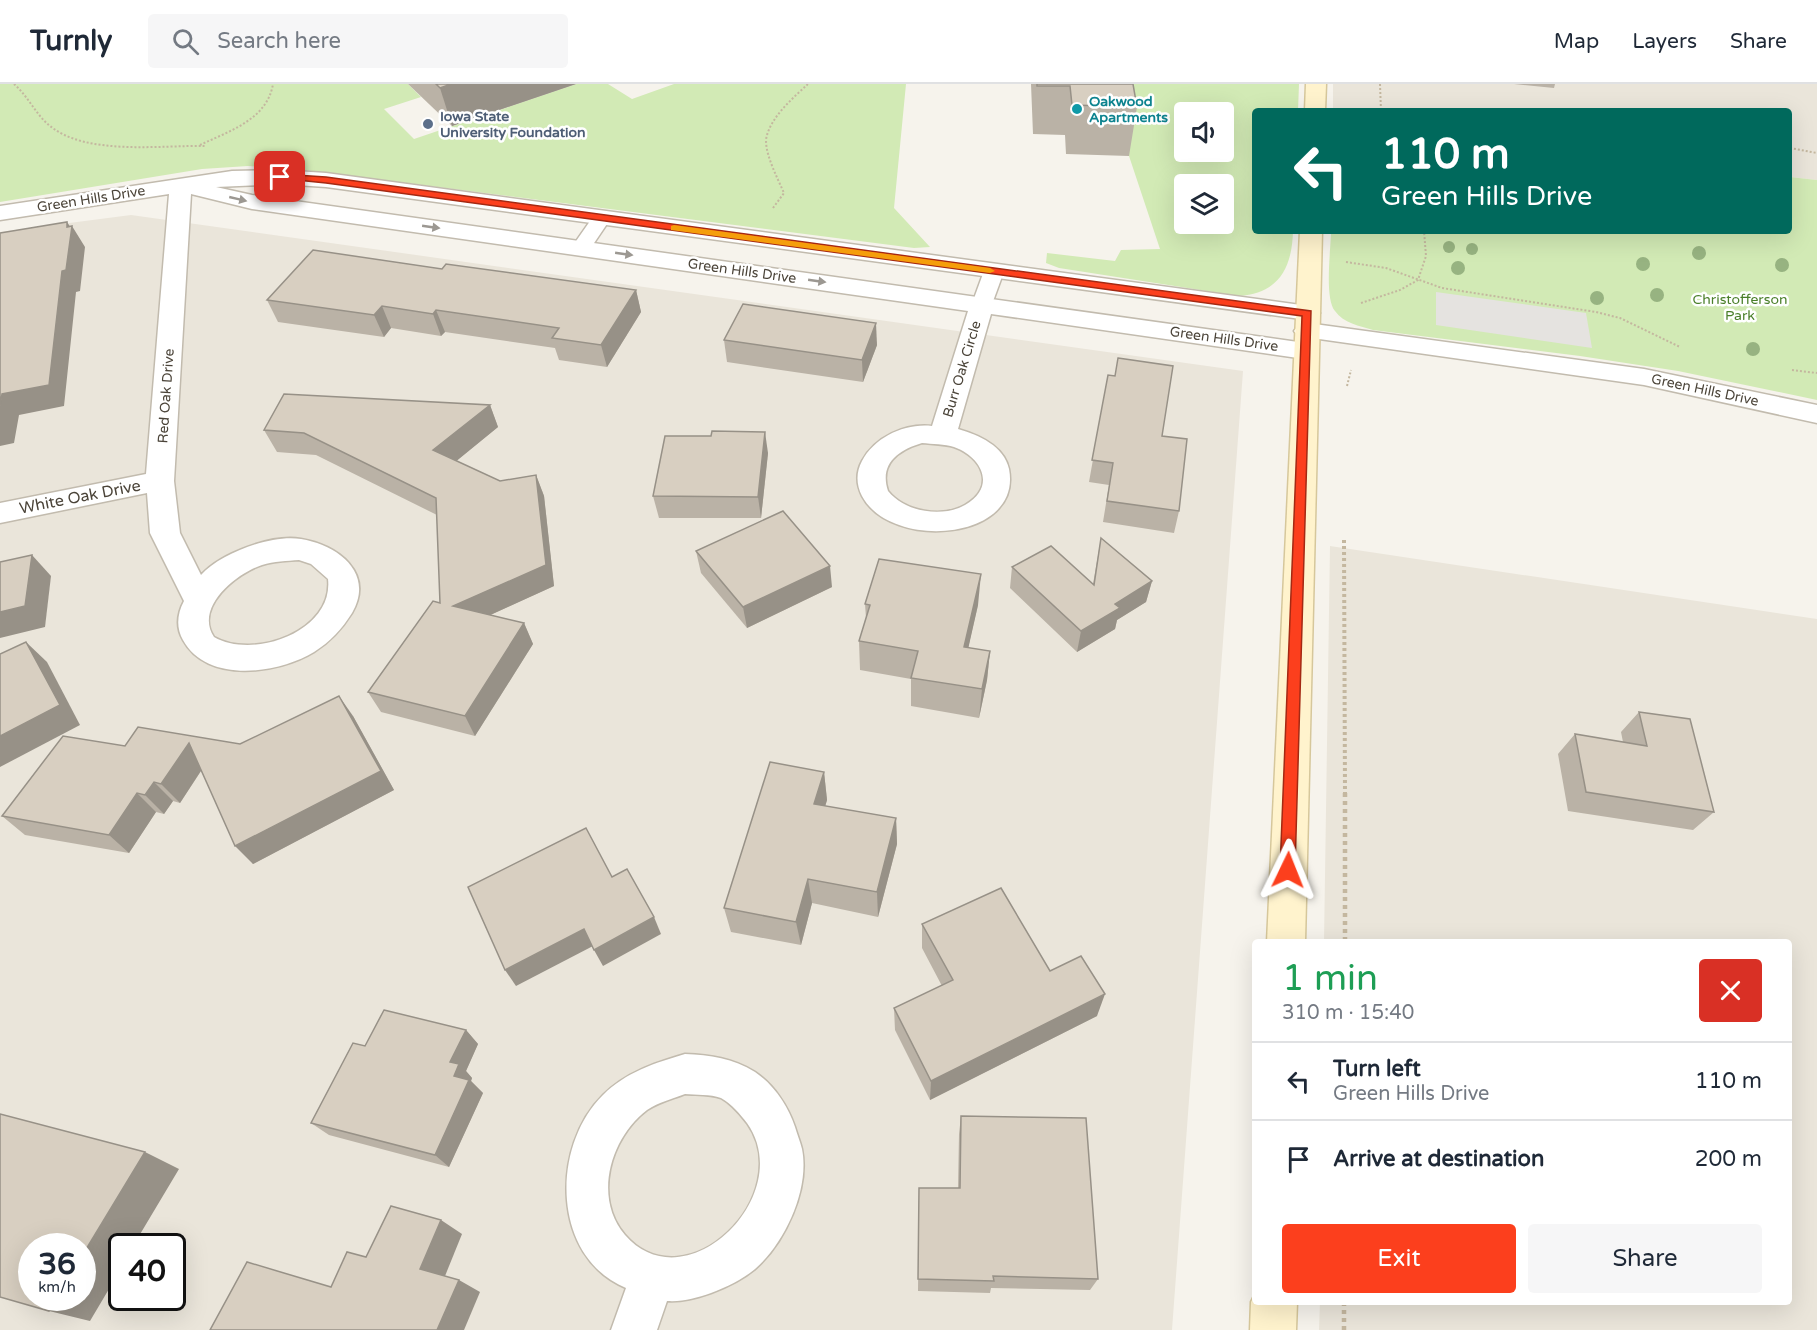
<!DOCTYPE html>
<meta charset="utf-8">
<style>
body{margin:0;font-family:"Varela Round",sans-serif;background:#f6f6f7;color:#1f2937;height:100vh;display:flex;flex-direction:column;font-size:22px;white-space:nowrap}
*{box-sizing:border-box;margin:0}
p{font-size:20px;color:#747a83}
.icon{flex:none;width:33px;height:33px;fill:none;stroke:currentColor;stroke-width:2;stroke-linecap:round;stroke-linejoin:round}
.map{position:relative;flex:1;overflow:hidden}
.sheet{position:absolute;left:1252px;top:855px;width:540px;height:366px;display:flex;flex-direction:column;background:#fff;border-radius:6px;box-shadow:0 6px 24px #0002}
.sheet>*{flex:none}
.top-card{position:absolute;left:1252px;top:24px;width:540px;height:126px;border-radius:6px;box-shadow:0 6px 24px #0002;background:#00695c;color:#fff;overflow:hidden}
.controls{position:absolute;left:1174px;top:18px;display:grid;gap:12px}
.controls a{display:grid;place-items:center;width:60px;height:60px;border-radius:6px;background:#fff;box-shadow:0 6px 24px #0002;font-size:30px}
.speed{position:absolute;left:18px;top:1149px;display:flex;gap:12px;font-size:30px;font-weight:700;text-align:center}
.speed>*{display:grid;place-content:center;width:78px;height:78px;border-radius:50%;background:#fff;box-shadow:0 6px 24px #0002;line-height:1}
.speed small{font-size:15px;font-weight:400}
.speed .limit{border:3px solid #111;border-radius:9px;background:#fff;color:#111}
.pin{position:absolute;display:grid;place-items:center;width:51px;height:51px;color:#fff;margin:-26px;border-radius:12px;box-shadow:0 3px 9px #0006}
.me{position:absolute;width:66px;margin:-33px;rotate:2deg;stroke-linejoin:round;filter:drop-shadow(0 0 4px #0008)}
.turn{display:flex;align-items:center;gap:21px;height:126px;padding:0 30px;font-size:27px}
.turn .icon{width:78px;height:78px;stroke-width:2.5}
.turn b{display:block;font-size:42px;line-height:51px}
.round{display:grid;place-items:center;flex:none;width:63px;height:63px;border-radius:6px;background:#f6f6f7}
.overview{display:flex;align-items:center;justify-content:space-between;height:102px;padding:0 30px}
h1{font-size:36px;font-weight:600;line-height:45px;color:#1e9e55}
.button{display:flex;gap:12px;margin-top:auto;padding:12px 30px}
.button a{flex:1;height:69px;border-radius:6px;background:#fc3f1d;color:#fff;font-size:24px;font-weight:600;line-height:69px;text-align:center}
.button a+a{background:#f6f6f7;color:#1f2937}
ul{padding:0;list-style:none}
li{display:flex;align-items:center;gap:18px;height:78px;padding:0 30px;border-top:2px solid #e0e1e3}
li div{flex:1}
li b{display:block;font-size:22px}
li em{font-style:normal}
header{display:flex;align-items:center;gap:36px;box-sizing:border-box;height:84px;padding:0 30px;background:#fff;border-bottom:2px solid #e0e1e3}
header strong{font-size:28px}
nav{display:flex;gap:33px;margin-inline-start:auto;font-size:21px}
.search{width:420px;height:54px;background:#f6f6f7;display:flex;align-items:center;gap:15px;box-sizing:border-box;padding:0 21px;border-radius:6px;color:#747a83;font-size:22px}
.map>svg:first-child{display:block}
.residential{fill:#eae5da;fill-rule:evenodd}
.green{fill:#d2eab5;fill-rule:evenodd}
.parking{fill:#e5e3e0}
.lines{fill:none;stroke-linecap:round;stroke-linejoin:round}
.lane-casing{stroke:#c2bbae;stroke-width:3}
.street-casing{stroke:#c2bbae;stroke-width:3}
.secondary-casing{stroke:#d6c79b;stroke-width:3}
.path-far2{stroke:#c4b79f;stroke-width:2;stroke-dasharray:2 2;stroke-linecap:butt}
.path-far1{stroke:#c4b79f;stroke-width:4;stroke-dasharray:3 3;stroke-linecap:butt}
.path{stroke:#c4b79f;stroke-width:4.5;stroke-dasharray:4 4;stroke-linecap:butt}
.lane{fill:#fff;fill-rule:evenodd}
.street{fill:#fff;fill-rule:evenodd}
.secondary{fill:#fff3cd;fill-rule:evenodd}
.tree{fill:#97b381}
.wall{fill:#bab2a6}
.shaded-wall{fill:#979187}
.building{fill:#d8cfc1;stroke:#979187;stroke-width:1.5}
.oneway{fill:#9c9892}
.route{fill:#fc3f1d;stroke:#a42913;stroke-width:1.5}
.slow{fill:#f59e0b}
.culture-dot{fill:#0f9aa8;stroke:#fff;stroke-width:2}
.service-dot{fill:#5c6f8a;stroke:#fff;stroke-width:2}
.labels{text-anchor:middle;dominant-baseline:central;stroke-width:5;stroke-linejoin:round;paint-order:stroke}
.far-culture-label{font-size:14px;font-weight:bold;fill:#0d838f;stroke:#fff;text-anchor:start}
.far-service-label{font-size:14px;font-weight:bold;fill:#4e5e75;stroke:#fff;text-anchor:start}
.far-street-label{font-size:14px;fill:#4b4439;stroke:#fff}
.far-park-label{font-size:14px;fill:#4a7f2a;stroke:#fff}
.street-label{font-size:16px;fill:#4b4439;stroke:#fff}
</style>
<header>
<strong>Turnly</strong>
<div class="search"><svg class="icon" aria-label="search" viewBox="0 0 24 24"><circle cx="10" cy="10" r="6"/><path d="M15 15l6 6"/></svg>Search here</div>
<nav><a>Map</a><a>Layers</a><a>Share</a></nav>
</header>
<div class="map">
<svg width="1817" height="1246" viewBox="0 0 1817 1246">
<rect width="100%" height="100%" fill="#f6f3ec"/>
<g class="residential">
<path d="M1333,0h484v96l-27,-3v-66h-457z"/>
<path d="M131,131l1112,156 -71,959h-1172v-1098zM32,1162h50v52h-50zM122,1162h50v52h-50z"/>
<path d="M1330,462l487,73v711h-498l1,-28h470v-360h-466z"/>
</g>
<g class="green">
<path d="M0,0h408l13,13 -37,12 30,30 162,-55h32l24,15 42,-15h232l-12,124 36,39 -16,1 -617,-79 -49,-3 -46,3 -202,33z"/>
<path d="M1119,0h180l-1,27h-42v120h37c-1,37 -14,62 -54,65l-180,-28 -13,-5 1,-10 68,8 6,-11 39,-1 -31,-93zM1185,28h39v40h-39zM1185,100h39v40h-39z"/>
<path d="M1790,93l27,3v220l-139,-29 -98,-15 -207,-26c-13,-4 -30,-7 -38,-19 -11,-13 -4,-62 -4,-80h459z"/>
</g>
<path class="parking" d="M1436,208l150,21 6,35 -156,-23z"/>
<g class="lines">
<defs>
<g id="lane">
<path d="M602,128l7,2 2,4 -23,34h-14l-3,-4 3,-4 21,-30z"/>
<path d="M994,181l7,2 3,4 -12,33 -3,4h-14l-3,-4 12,-33 3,-4z"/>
</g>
<g id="street">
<path d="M280,86l46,3 982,133 9,2 3,5 -3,5 -9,2 -982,-133 -46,-3 -64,3 36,8 1053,148 9,2 4,6 -4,6 -9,2 -314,-45 -33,115c21,6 46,17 51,40 14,72 -118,82 -147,27 -6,-12 -6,-24 0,-35 13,-24 43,-38 70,-35l36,-115 -716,-102 -61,-15 -17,287 6,52 21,42c20,-22 71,-41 100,-36 37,6 74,34 51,74 -10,16 -22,29 -38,39 -36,22 -107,32 -131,-12 -7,-12 -6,-26 1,-39l-34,-68 -3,-40 -147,30v-20l146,-29 23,-280 -169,26v-14l232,-35zM922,359c10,1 23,1 32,4 28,10 43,40 11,58 -23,13 -60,7 -77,-14 -9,-27 10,-41 34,-48zM299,476l12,4 17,15c6,52 -74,81 -114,58 -20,-30 23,-64 48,-72 12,-4 25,-4 37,-5z"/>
<path d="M1307,239l337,46 173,36v18l-173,-38 -346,-49 -4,-5 4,-5z"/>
<path d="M685,970c25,1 48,4 70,18 19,13 33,34 40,55 2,7 5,14 7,22 8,40 -17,94 -47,120 -12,10 -28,18 -44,24 -15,5 -28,9 -44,8l-10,29h-46l15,-42c-75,-31 -75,-142 -23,-193 23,-23 52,-32 82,-41zM685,1010c11,1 25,0 36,4 11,6 19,16 26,25 51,72 -61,182 -122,112 -32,-37 -15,-97 22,-125 12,-8 25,-11 38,-16z"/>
</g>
<g id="secondary">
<path d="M1306,0h20l-1,27h-20z"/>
<path d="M1300,147h22l-17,711h-38z"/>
<path d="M1256,1208v10h41l-1,28h-46l1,-28z"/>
</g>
</defs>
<use href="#lane" class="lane-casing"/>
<use href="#street" class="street-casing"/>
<use href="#secondary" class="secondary-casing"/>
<g class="path-far2">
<path d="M14,0c14,12 22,31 36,42 37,30 111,19 156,20"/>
<path d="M1380,0l1,27"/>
<path d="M200,61c29,-14 67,-25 73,-61"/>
<path d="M1790,64l27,5"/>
<path d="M773,124l11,-15c-6,-14 -22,-44 -17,-58 6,-20 26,-37 41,-51"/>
<path d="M1346,178l40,6 56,20 154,24 24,6 60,29"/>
<path d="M1361,219l39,-13 18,-10 8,-24 -2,-25"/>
<path d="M1792,286l25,3"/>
<path d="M1347,302l4,-16"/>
</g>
<path class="path-far1" d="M1344,456l1,254"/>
<g class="path">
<path d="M1345,709v149"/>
<path d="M1344,1218v28"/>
</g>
<use href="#lane" class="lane"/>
<use href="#street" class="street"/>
<use href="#secondary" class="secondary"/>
</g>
<g class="tree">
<circle cx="1449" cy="163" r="6"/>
<circle cx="1472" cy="165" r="6"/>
<circle cx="1699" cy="169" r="7"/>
<circle cx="1643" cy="180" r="7"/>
<circle cx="1782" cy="181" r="7"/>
<circle cx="1458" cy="184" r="7"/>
<circle cx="1657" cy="211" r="7"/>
<circle cx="1597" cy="214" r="7"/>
<circle cx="1753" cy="265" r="7"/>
</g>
<g class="wall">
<path d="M408,0h168l-124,42z"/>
<path d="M1031,0h102l4,23 -8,49 -63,-2 -1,-19 -32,-1z"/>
<path d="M1514,0h41l-1,4z"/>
<path d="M442,185l194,21 5,22 -34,55 -48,-7 -4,-12 -110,-16 -4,4 -50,-8 -7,9 -106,-15 -11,-22z"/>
<path d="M724,256l153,5 -14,37 -136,-20z"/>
<path d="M1108,291l54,61 17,75 -5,22 -71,-11 6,-37 -20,-3z"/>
<path d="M490,321l8,22 -42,34 44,20 36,-6 8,21 10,90 -64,29 34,8 9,21 -58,92 -94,-24 -13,-20 72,-89 -3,-88 -121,-60 -39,-3 -13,-22z"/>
<path d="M711,352l57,17 -7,65h-102l-6,-22z"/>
<path d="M1101,454l51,43 -6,21 -29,18 -2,9 -38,23 -67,-64 2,-21 81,17z"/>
<path d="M696,467l136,36 -85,41 -46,-55z"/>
<path d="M865,520l113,1 -10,43 22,3 -3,29 -8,38 -68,-12v-27l-51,-9 -1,-29 7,-23z"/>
<path d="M1639,628l75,100 -21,18 -125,-19 -10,-57 17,-20 48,8 -2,-10z"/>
<path d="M353,632l41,74 -141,74 -52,-93 -21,32 -7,-2 -9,13 -8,-2 -27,41 -104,-18 -23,-19 238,-72z"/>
<path d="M824,688l3,28 -2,6 71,12 1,26 -19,73 -66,-14 -11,42 -70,-13 -7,-24z"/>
<path d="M922,840l128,47 47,45 -167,84 -35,-70 -1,-22 48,-22 -20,-38z"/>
<path d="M466,946l12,14 -12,27 6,7 -1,3 12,12 -34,74 -120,-32 -18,-12 54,-77z"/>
<path d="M961,1032l137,163 -8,11 -99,-2 -1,5 -72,-2 1,-103h39l1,-54z"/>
</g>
<g class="shaded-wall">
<path d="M451,0h125l-124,42 -12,-38z"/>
<path d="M67,138l4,6 1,-2 13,21 -5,44 -4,1 -12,114 -45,9 -5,28 -14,3v-40l2,-12 65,-167z"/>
<path d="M636,206l5,22 -34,55 -6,-22z"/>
<path d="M382,222l9,22 -7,9 -10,-22z"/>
<path d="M436,226l9,22 -4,4 -8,-22z"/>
<path d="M876,239l1,22 -14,37 -1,-22z"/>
<path d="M490,321l8,22 -55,45 -10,-22z"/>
<path d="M765,348l3,21 -7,65 -3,-21z"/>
<path d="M536,391l8,21 10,90 -90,41 -11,-21z"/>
<path d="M32,471l19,21 -6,51 -45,11v-26z"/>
<path d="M830,482l2,21 -85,41 -4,-21z"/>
<path d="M981,490l-3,31 -16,71 2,-29z"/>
<path d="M1152,497l-6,21 -29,18 -2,9 -38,23 4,-21 34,-27z"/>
<path d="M524,539l9,21 -58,92 -10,-20z"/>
<path d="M26,558l21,20 33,63 -80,42v-31z"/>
<path d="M990,567l-3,29 -8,38 3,-29z"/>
<path d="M339,612l14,20 41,74 -141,74 -18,-18z"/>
<path d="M189,659l17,20 -26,40 -19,-19z"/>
<path d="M824,688l3,28 -9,31 -4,-27z"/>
<path d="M154,698l19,19 -9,13 -19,-19z"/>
<path d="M137,709l19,19 -27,41 -20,-18z"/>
<path d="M896,734l1,26 -19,73 -1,-25z"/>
<path d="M808,795l4,24 -11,42 -5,-23z"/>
<path d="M654,833l7,17 -58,32 -9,-16z"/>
<path d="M584,845l9,17 -77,40 -11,-16z"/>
<path d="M1105,910l-8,22 -167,84 1,-19z"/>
<path d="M466,946l12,14 -12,27 6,7 -1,3 12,12 -34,74 -14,-12 19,-79 -4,-14z"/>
<path d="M145,1068l34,17 -46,77h-11v21l-32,54 -41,-10 8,-13h25v-42z"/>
<path d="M441,1136l21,14 -19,47 -23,-12z"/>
<path d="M459,1196l21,12 -16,38h-27z"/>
</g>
<g class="building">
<path d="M436,0h15l-11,4z"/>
<path d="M1037,0h96l4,23 -65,-2 -2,-19h-33z"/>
<path d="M67,138v5l5,-1 -6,44 -4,1 -13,114 -47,9 -2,12v-173z"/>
<path d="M313,166l129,19 4,-5 190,26 -35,55 -49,-7 7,-10 -123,-18 -3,4 -51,-8 -8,9 -107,-15z"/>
<path d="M743,220l133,19 -14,37 -138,-20z"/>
<path d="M1118,274l55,8 -11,70 25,3 -8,72 -72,-10 6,-38 -21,-3 16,-85 7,1z"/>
<path d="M284,310l206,11 -57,45 67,31 36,-6 10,90 -93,41 71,17 -59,93 -97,-24 65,-91 7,2 -4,-105 -132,-65 -40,-3z"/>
<path d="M712,347l53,1 -7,65 -105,-1 12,-60h46z"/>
<path d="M783,427l47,55 -87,41 -47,-56z"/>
<path d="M1101,454l51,43 -37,23 5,4 -39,23 -69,-64 39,-21 43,39z"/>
<path d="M32,471l-7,51 -25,6v-50z"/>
<path d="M879,475l102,15 -17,73 26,4 -8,38 -71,-11 7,-27 -59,-10 11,-36 -5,-1z"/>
<path d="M26,558l34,63 -60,31v-82z"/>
<path d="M339,612l42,75 -146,75 -46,-103 -28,41 -7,-2 -9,13 -8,-2 -28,42 -107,-19 61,-80 62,10 13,-19 102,17z"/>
<path d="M1639,628l51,7 24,93 -128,-20 -11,-58 72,12z"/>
<path d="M770,678l54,10 -10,32 82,14 -19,74 -69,-13 -12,43 -72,-14z"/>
<path d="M586,744l26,49 15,-8 27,48 -60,33 -10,-21 -79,41 -37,-83z"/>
<path d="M1001,804l49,83 31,-15 24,38 -174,87 -37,-73 59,-28 -31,-56z"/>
<path d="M384,926l82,20 -16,32 9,2 -5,12 15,4 -34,75 -124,-32 42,-80 12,3z"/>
<path d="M0,1030l145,38 -63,104v-10h-50v52h25l-8,13 -49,-14z"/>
<path d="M961,1032l125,2 12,161 -105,-3 1,5 -76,-2 1,-91h41z"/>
<path d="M391,1122l50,14 -21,49 39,11 -22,50h-227l37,-68 84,25 16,-35 19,5z"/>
</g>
<defs><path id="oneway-solid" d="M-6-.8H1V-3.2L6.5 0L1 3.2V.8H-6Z" transform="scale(1.5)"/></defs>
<g class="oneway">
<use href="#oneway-solid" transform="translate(238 115) rotate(13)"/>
<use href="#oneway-solid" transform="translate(431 143) rotate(8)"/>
<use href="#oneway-solid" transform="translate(624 170) rotate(8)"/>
<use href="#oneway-solid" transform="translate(817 197) rotate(8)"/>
</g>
<path class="route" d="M280,90l46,3 985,134 -16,559 -2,5 -5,2 -5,-2 -3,-5 22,-554 -976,-133 -49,-5 -1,-1z"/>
<path class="slow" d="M674,141l316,43 5,3 -5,2 -319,-43v-4z"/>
<circle class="culture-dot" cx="1077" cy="25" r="6"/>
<circle class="service-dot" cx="428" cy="40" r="6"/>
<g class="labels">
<g class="far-culture-label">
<text x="1089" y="17">Oakwood<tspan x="1089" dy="16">Apartments</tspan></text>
</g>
<g class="far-service-label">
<text x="440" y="32">Iowa State<tspan x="440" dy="16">University Foundation</tspan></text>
</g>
<g class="far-street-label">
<text transform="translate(91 115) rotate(-9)">Green Hills Drive</text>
<text transform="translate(742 187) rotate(8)">Green Hills Drive</text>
<text transform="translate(1224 255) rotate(8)">Green Hills Drive</text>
<text transform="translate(962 285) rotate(-73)">Burr Oak Circle</text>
<text transform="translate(1705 306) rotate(12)">Green Hills Drive</text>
<text transform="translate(166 312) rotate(-86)">Red Oak Drive</text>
</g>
<g class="far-park-label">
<text x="1740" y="215">Christofferson<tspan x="1740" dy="16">Park</tspan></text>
</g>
<g class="street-label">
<text transform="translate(80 413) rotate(-11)">White Oak Drive</text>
</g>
</g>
</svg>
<div class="controls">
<a><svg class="icon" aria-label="sound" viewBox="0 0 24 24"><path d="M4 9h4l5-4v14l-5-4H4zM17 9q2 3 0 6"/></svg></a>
<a><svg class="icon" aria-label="layers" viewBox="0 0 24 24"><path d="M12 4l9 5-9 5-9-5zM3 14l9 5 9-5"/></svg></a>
</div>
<div class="speed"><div>36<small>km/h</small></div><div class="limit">40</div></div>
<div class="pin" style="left:280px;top:93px;background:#d93025"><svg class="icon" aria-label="arrive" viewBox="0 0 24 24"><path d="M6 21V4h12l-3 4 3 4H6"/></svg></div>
<svg class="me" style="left:1288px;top:786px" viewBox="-20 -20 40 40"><path d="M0-17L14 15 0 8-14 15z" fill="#fc3f1d" stroke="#fff" stroke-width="4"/></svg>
<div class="top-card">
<div class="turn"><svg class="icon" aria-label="left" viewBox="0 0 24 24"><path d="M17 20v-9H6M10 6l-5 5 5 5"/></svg><div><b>110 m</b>Green Hills Drive</div></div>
</div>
<section class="sheet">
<div class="overview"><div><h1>1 min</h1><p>310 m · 15:40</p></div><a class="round" style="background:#d93025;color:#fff"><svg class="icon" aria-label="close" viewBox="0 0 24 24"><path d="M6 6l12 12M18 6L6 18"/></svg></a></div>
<ul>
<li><svg class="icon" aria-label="left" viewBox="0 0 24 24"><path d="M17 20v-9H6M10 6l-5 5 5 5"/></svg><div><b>Turn left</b><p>Green Hills Drive</p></div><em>110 m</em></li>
<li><svg class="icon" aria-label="arrive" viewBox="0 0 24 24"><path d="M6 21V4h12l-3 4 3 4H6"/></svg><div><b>Arrive at destination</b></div><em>200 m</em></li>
</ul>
<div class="button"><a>Exit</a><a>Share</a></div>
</section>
</div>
